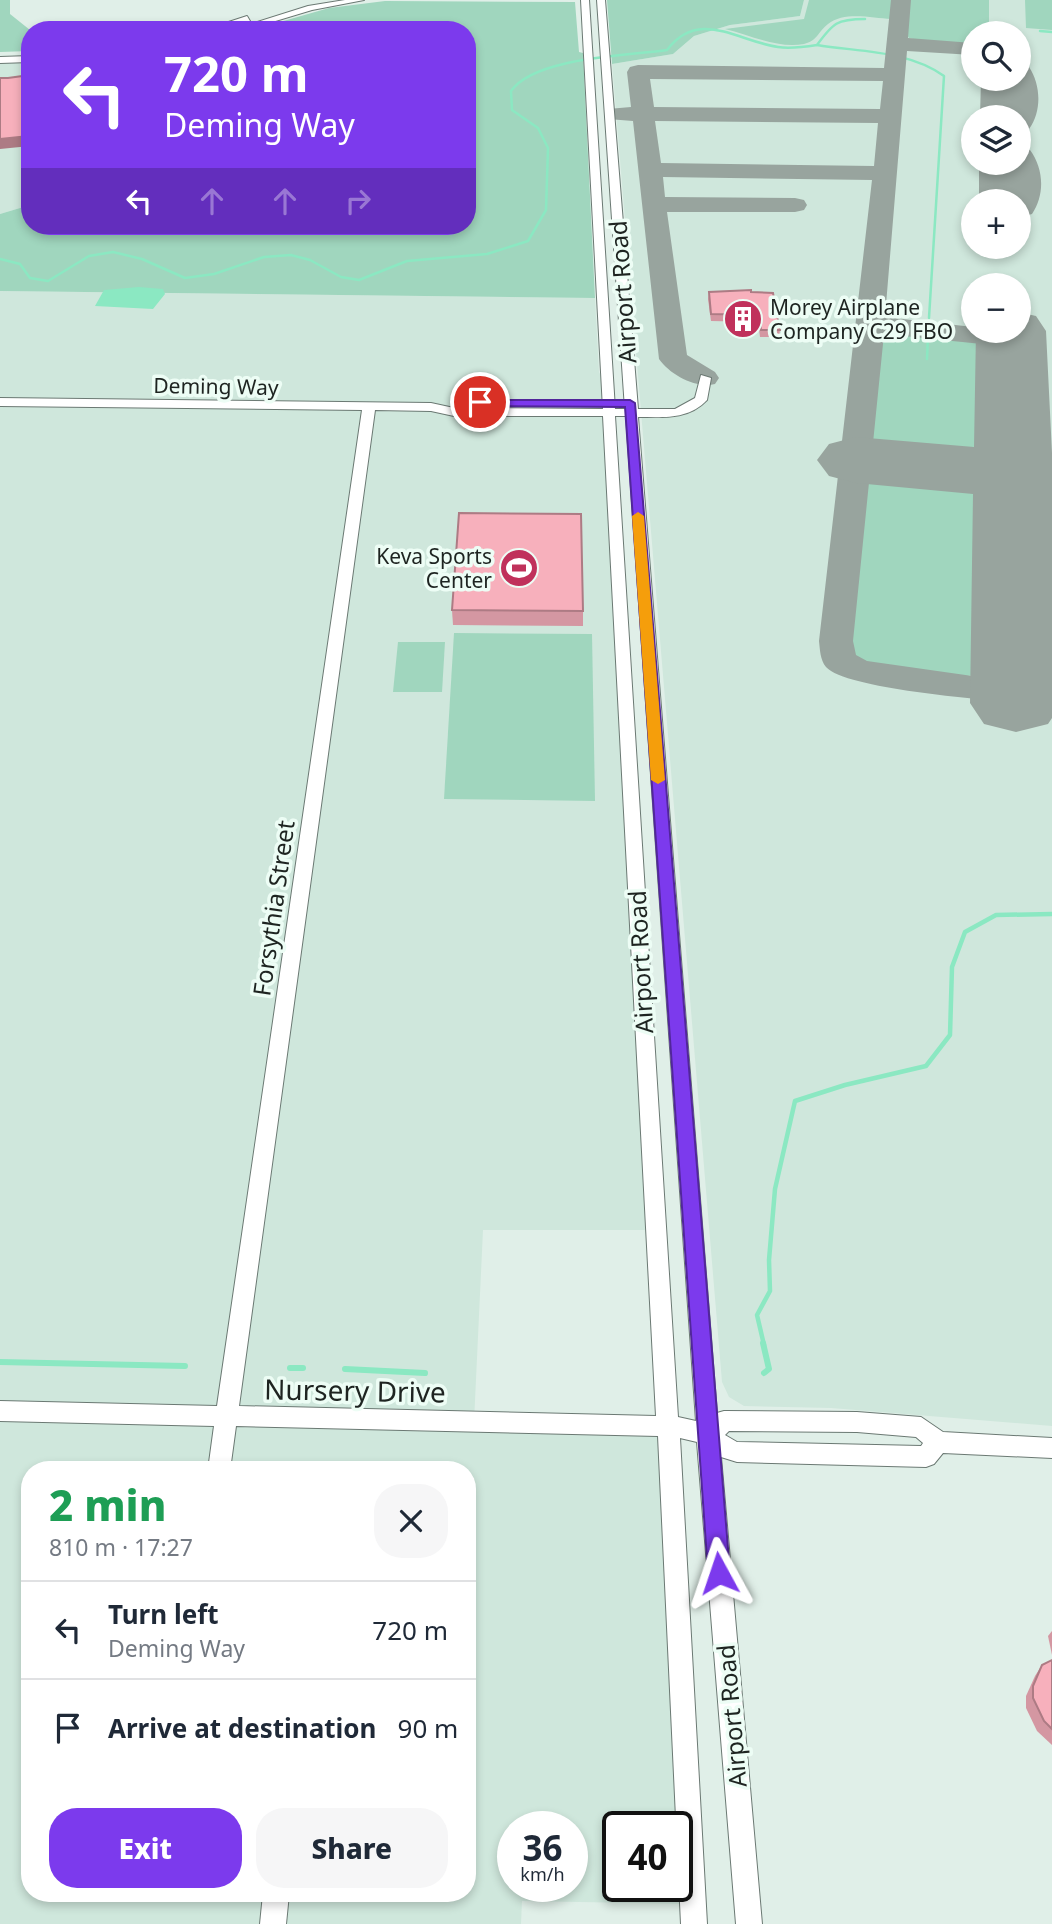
<!DOCTYPE html>
<meta charset="utf-8">
<style>
body{margin:0;font-family:"Noto Sans",sans-serif;background:#f6f6f7;color:#1f2937;height:100vh;display:flex;flex-direction:column;font-size:26px;white-space:nowrap}
*{box-sizing:border-box;margin:0}
p{font-size:23px;color:#747a83}
.icon{flex:none;width:38px;height:38px;fill:none;stroke:currentColor;stroke-width:2;stroke-linecap:round;stroke-linejoin:round}
.map{position:relative;flex:1;overflow:hidden}
.side{position:absolute;left:21px;top:1461px;width:455px;height:441px;display:flex;flex-direction:column;background:#fff;border-radius:28px;box-shadow:0 4px 10px #0003}
.side>*{flex:none}
.banner{position:absolute;left:21px;top:21px;width:455px;height:214px;border-radius:28px;box-shadow:0 4px 10px #0003;background:#7c3aed;color:#fff;overflow:hidden}
.fabs{position:absolute;left:961px;top:21px;display:grid;gap:14px}
.fabs a{display:grid;place-items:center;width:70px;height:70px;border-radius:50%;background:#fff;box-shadow:0 4px 10px #0003;font-size:35px}
.speed{position:absolute;left:497px;top:1811px;display:flex;gap:14px;font-size:35px;font-weight:700;text-align:center}
.speed>*{display:grid;place-content:center;width:91px;height:91px;border-radius:50%;background:#fff;box-shadow:0 4px 10px #0003;line-height:1}
.speed small{font-size:18px;font-weight:400}
.speed .limit{border:4px solid #111;border-radius:10px;background:#fff;color:#111}
.pin{position:absolute;display:grid;place-items:center;width:60px;height:60px;color:#fff;margin:-30px;border:4px solid #fff;border-radius:50%;box-shadow:0 2px 7px #0007}
.me{position:absolute;width:77px;margin:-38px;rotate:355deg;stroke-linejoin:round;filter:drop-shadow(0 0 5px #0008)}
.turn{display:flex;align-items:center;gap:24px;height:147px;padding:0 28px;font-size:32px}
.turn .icon{width:91px;height:91px;stroke-width:2.5}
.turn b{display:block;font-size:49px;line-height:60px}
.lanes{display:flex;align-items:center;height:66px;padding:0 28px;background:#0003;justify-content:center;gap:35px;direction:ltr}
.lanes .off{opacity:.35}
.round{display:grid;place-items:center;flex:none;width:74px;height:74px;border-radius:28px;background:#f6f6f7}
.head{display:flex;align-items:center;justify-content:space-between;height:119px;padding:0 28px}
h1{font-size:42px;font-weight:800;line-height:52px;color:#1e9e55}
.cta{display:flex;gap:14px;margin-top:auto;padding:14px 28px}
.cta a{flex:1;height:80px;border-radius:28px;background:#7c3aed;color:#fff;font-size:28px;font-weight:800;line-height:80px;text-align:center}
.cta a+a{background:#f6f6f7;color:#1f2937}
ul{padding:0;list-style:none}
li{display:flex;align-items:center;gap:21px;height:98px;padding:0 28px;border-top:2px solid #e0e1e3}
li div{flex:1}
li b{display:block;font-size:26px}
li em{font-style:normal}
.map>svg:first-child{display:block}
.built{fill:#cfe7dc;fill-rule:evenodd}
.green{fill:#a0d6be}
.water{fill:#8be8c2}
.lines{fill:none;stroke-linecap:round;stroke-linejoin:round}
.stream-far2{stroke:#8be8c2;stroke-width:2.5}
.stream-far1{stroke:#8be8c2;stroke-width:4.5}
.stream{stroke:#8be8c2;stroke-width:6}
.taxiway{fill:#98a49e;fill-rule:evenodd}
.runway{fill:#98a49e;fill-rule:evenodd}
.minor-casing{stroke:#6b7973;stroke-width:2}
.minor{fill:#fff;fill-rule:evenodd}
.wall{fill:#d497a2}
.shaded-wall{fill:#ad7b84}
.building{fill:#f7b0bc;stroke:#ad7b84;stroke-width:2}
.route{fill:#7c3aed;stroke:#51269a;stroke-width:2}
.slow{fill:#f59e0b}
.labels{text-anchor:middle;dominant-baseline:central;stroke-width:7;stroke-linejoin:round;paint-order:stroke}
.far-poi-label{font-size:21px;fill:#1e2421;stroke:#edfdf5;text-anchor:start}
.far-street-label{font-size:21px;fill:#1e2421;stroke:#edfdf5}
.street-label{font-size:24px;fill:#1e2421;stroke:#edfdf5}
.near-street-label{font-size:28px;fill:#1e2421;stroke:#edfdf5}
</style>
<div class="map">
<svg width="1052" height="1924" viewBox="0 0 1052 1924">
<rect width="100%" height="100%" fill="#e0efe8"/>
<g class="built">
<path d="M804,0h248v1426l-221,-18 -87,-2 -15,-9 -7,-15 -110,-1318 61,-10 21,-18 36,-11 70,-9zM973,33h45v46h-45zM973,117h45v46h-45zM973,201h45v46h-45zM973,285h45v46h-45z"/>
<path d="M0,62h30v143l-30,9z"/>
<path d="M0,291l595,7 4,74 9,17 48,841h-173l-9,192 194,4 25,478 -171,-3 -1,23h-521zM30,1470h437v424h-437zM513,1827h59v59h-59zM618,1827h59v59h-59z"/>
</g>
<g class="green">
<path d="M0,0h10v14l20,16v21l-30,1z"/>
<path d="M607,0h197l-4,16 -70,9 -36,11 -21,18 -61,10z"/>
<path d="M809,0h84l-2,19c-19,-1 -47,-8 -63,5 -10,8 -11,17 -24,20 -26,5 -54,-9 -79,-15l79,-10z"/>
<path d="M909,0h80v33h-16v13l-41,-3 -23,-5 -3,-5z"/>
<path d="M1025,0h27v30l-26,-2z"/>
<path d="M385,1l190,1 4,50 4,1 12,245 -595,-7v-77l30,-9v21h437v-196h-173l-14,-8 49,-14z"/>
<path d="M898,332l77,8 13,10 -2,106 -118,-11 8,-101 3,-6z"/>
<path d="M864,480l123,10 -1,167 -2,10 -9,8 -16,2 -85,-10 -20,-9 -6,-15z"/>
<path d="M454,633l138,1 3,167 -151,-2z"/>
<path d="M398,642h47l-3,50h-49z"/>
</g>
<path class="water" d="M139,287l24,2 2,5 -12,15 -58,-3 9,-16z"/>
<g class="lines">
<g class="stream-far2">
<path d="M1040,31l12,1"/>
<path d="M817,45c42,7 91,5 127,31l-15,242"/>
<path d="M0,259l20,5 10,14 18,3 41,-25 24,-4 29,7 43,19 29,-4 50,-17 27,-2 19,5 31,17 18,3 48,-19 80,-7 41,-13 18,-31 2,-62 -10,-20 -26,-18 -1,-19c24,-34 116,-35 156,-41 32,-42 70,-9 111,-3 13,2 26,0 39,-2 16,-22 20,-26 48,-26"/>
<path d="M927,359l1,-23"/>
</g>
<path class="stream-far1" d="M764,1345l-7,-30 13,-24 -1,-31 6,-71 20,-88 50,-16 81,-19 24,-31 2,-68 13,-35 31,-17 56,-1"/>
<g class="stream">
<path d="M763,1343l6,26 -5,4"/>
<path d="M0,1362l185,4"/>
<path d="M290,1368h13"/>
<path d="M345,1369l80,4"/>
</g>
<path class="taxiway" d="M891,0h20l-3,38 65,5v12l-66,-4 -22,266 88,10v4l48,2 4,6 -4,6 -10,2 -127,-13 -31,307 3,14 11,6 162,23 5,8 -5,8 -13,3c-35,-4 -170,-14 -190,-36 -6,-7 -6,-18 -7,-26l53,-461 -209,-3 2,20 130,1 9,2 3,5 -3,5 -9,2h-128l20,143 28,17 4,6 -4,6c-18,5 -45,-9 -56,-25l-26,-238 -25,-2 -3,-5 3,-5 23,-2 -4,-35 3,-5 8,-2 246,3zM650,79l233,2 -3,28 -226,-2zM655,121l223,2 -4,43 -213,-3z"/>
<g class="runway">
<path d="M1018,65l11,2c12,18 13,44 0,62l-11,3v-15h-38l1,-38h37z"/>
<path d="M1018,147l12,3c14,19 15,45 2,64l-14,4v-17h-39v-38h39z"/>
<path d="M1018,312l18,4 10,15 6,122v265l-4,6 -32,8 -32,-8 -14,-21 3,-209 -117,-11 -27,-7 -12,-16 12,-16 27,-7 118,10 2,-116h42z"/>
</g>
<defs>
<g id="minor">
<path d="M345,0h19l-52,10 -66,20h-14l76,-24z"/>
<path d="M581,0h8l26,409h10l-28,-409h8l33,409h37l20,-11 6,-23 10,3 -4,22c-19,20 -43,17 -69,17l79,996 7,-2 133,1 64,5 22,15 109,6v20l-109,-5 -9,11 -8,3 -189,-5 -16,-5 41,467h-26l-39,-482 -17,-4 27,486h-26l-23,-488 -422,-10 -6,44h-22l6,-44 -214,-5v-20l217,5 145,-996 -362,-4v-8l431,5 23,5 149,1zM375,410l56,1 23,5h149l53,1000 -417,-10zM615,416h11l70,1005 -18,-4zM729,1431l128,1 59,5 7,6 -2,3 -184,-4 -12,-7z"/>
<path d="M247,16l3,5 -32,9h-14z"/>
<path d="M30,56v6l-30,1v-6z"/>
<path d="M263,1894h26l-3,30h-26z"/>
</g>
</defs>
<use href="#minor" class="minor-casing"/>
<use href="#minor" class="minor"/>
</g>
<g class="wall">
<path d="M709,292h42l29,38 -1,7h-19l-2,-15 -47,-1 -3,-22z"/>
<path d="M452,610l131,1v15l-130,-1z"/>
<path d="M1052,1631v24l-4,-19z"/>
<path d="M1052,1660v85l-15,-14 -11,-23v-12l9,-20 7,-11z"/>
</g>
<path class="shaded-wall" d="M30,121v10h-1l1,15 -30,3v-10l27,-17z"/>
<g class="building">
<path d="M30,75v46l-3,1 2,14 -29,3v-61h8z"/>
<path d="M751,290v2l22,1 7,37h-19l-2,-15 -48,-1 -2,-22z"/>
<path d="M459,513l122,1 2,97 -131,-1z"/>
<path d="M1052,1660v69l-8,-8 -11,-23v-12l9,-21z"/>
</g>
<path class="route" d="M476,400h154l5,3 95,1170 -3,7 -8,3 -7,-3 -4,-7 -83,-1166 -145,-1 -5,-4z"/>
<path class="slow" d="M638,512l6,4 21,264 -7,4 -7,-4 -19,-264z"/>
<defs>
<symbol id="building-disc" viewBox="-11 -11 22 22"><circle r="9.5" fill="#c0315b" stroke="#edfdf5"/><path d="M-4-6H4V6H1V3H-1V6H-4ZM-2.5-4.3h1.7v1.8h-1.7ZM.8-4.3h1.7v1.8H.8ZM-2.5-1h1.7V.8h-1.7ZM.8-1h1.7V.8H.8Z" fill="#fff"/></symbol>
<symbol id="stadium-disc" viewBox="-11 -11 22 22"><circle r="9.5" fill="#c0315b" stroke="#edfdf5"/><path d="M0-5a6.5 5 0 1 0 0 10a6.5 5 0 1 0 0-10ZM-3.5-1.8h7v3.6h-7Z" fill="#fff"/></symbol>
</defs>
<g fill-rule="evenodd">
<use href="#building-disc" x="721" y="297" width="44" height="44"/>
<use href="#stadium-disc" x="497" y="546" width="44" height="44"/>
</g>
<g class="labels">
<g class="far-poi-label">
<text x="770" y="307">Morey Airplane<tspan x="770" dy="24">Company C29 FBO</tspan></text>
<text x="492" y="556" text-anchor="end">Keva Sports<tspan x="492" dy="24">Center</tspan></text>
</g>
<g class="far-street-label">
<text transform="translate(216 386) rotate(1)">Deming Way</text>
</g>
<g class="street-label">
<text transform="translate(622 292) rotate(-94)">Airport Road</text>
<text transform="translate(273 908) rotate(-82)">Forsythia Street</text>
<text transform="translate(640 962) rotate(-93)">Airport Road</text>
<text transform="translate(731 1716) rotate(-95)">Airport Road</text>
</g>
<g class="near-street-label">
<text transform="translate(355 1390) rotate(1)">Nursery Drive</text>
</g>
</g>
</svg>
<div class="fabs">
<a><svg class="icon" aria-label="search" viewBox="0 0 24 24"><circle cx="10" cy="10" r="6"/><path d="M15 15l6 6"/></svg></a>
<a><svg class="icon" aria-label="layers" viewBox="0 0 24 24"><path d="M12 4l9 5-9 5-9-5zM3 14l9 5 9-5"/></svg></a>
<a>+</a>
<a>−</a>
</div>
<div class="speed"><div>36<small>km/h</small></div><div class="limit">40</div></div>
<div class="pin" style="left:480px;top:402px;background:#d93025"><svg class="icon" aria-label="arrive" viewBox="0 0 24 24"><path d="M6 21V4h12l-3 4 3 4H6"/></svg></div>
<svg class="me" style="left:719px;top:1573px" viewBox="-20 -20 40 40"><path d="M0-17L14 15 0 8-14 15z" fill="#7c3aed" stroke="#fff" stroke-width="4"/></svg>
<div class="banner">
<div class="turn"><svg class="icon" aria-label="left" viewBox="0 0 24 24"><path d="M17 20v-9H6M10 6l-5 5 5 5"/></svg><div><b>720 m</b>Deming Way</div></div>
<div class="lanes"><svg class="icon" aria-label="left" viewBox="0 0 24 24"><path d="M17 20v-9H6M10 6l-5 5 5 5"/></svg><svg class="icon off" aria-label="ahead" viewBox="0 0 24 24"><path d="M12 20V5M6 11l6-6 6 6"/></svg><svg class="icon off" aria-label="ahead" viewBox="0 0 24 24"><path d="M12 20V5M6 11l6-6 6 6"/></svg><svg class="icon off" aria-label="right" viewBox="0 0 24 24"><path d="M7 20v-9h11M14 6l5 5-5 5"/></svg></div>
</div>
<section class="side">
<div class="head"><div><h1>2 min</h1><p>810 m · 17:27</p></div><a class="round"><svg class="icon" aria-label="close" viewBox="0 0 24 24"><path d="M6 6l12 12M18 6L6 18"/></svg></a></div>
<ul>
<li><svg class="icon" aria-label="left" viewBox="0 0 24 24"><path d="M17 20v-9H6M10 6l-5 5 5 5"/></svg><div><b>Turn left</b><p>Deming Way</p></div><em>720 m</em></li>
<li><svg class="icon" aria-label="arrive" viewBox="0 0 24 24"><path d="M6 21V4h12l-3 4 3 4H6"/></svg><div><b>Arrive at destination</b></div><em>90 m</em></li>
</ul>
<div class="cta"><a>Exit</a><a>Share</a></div>
</section>
</div>
